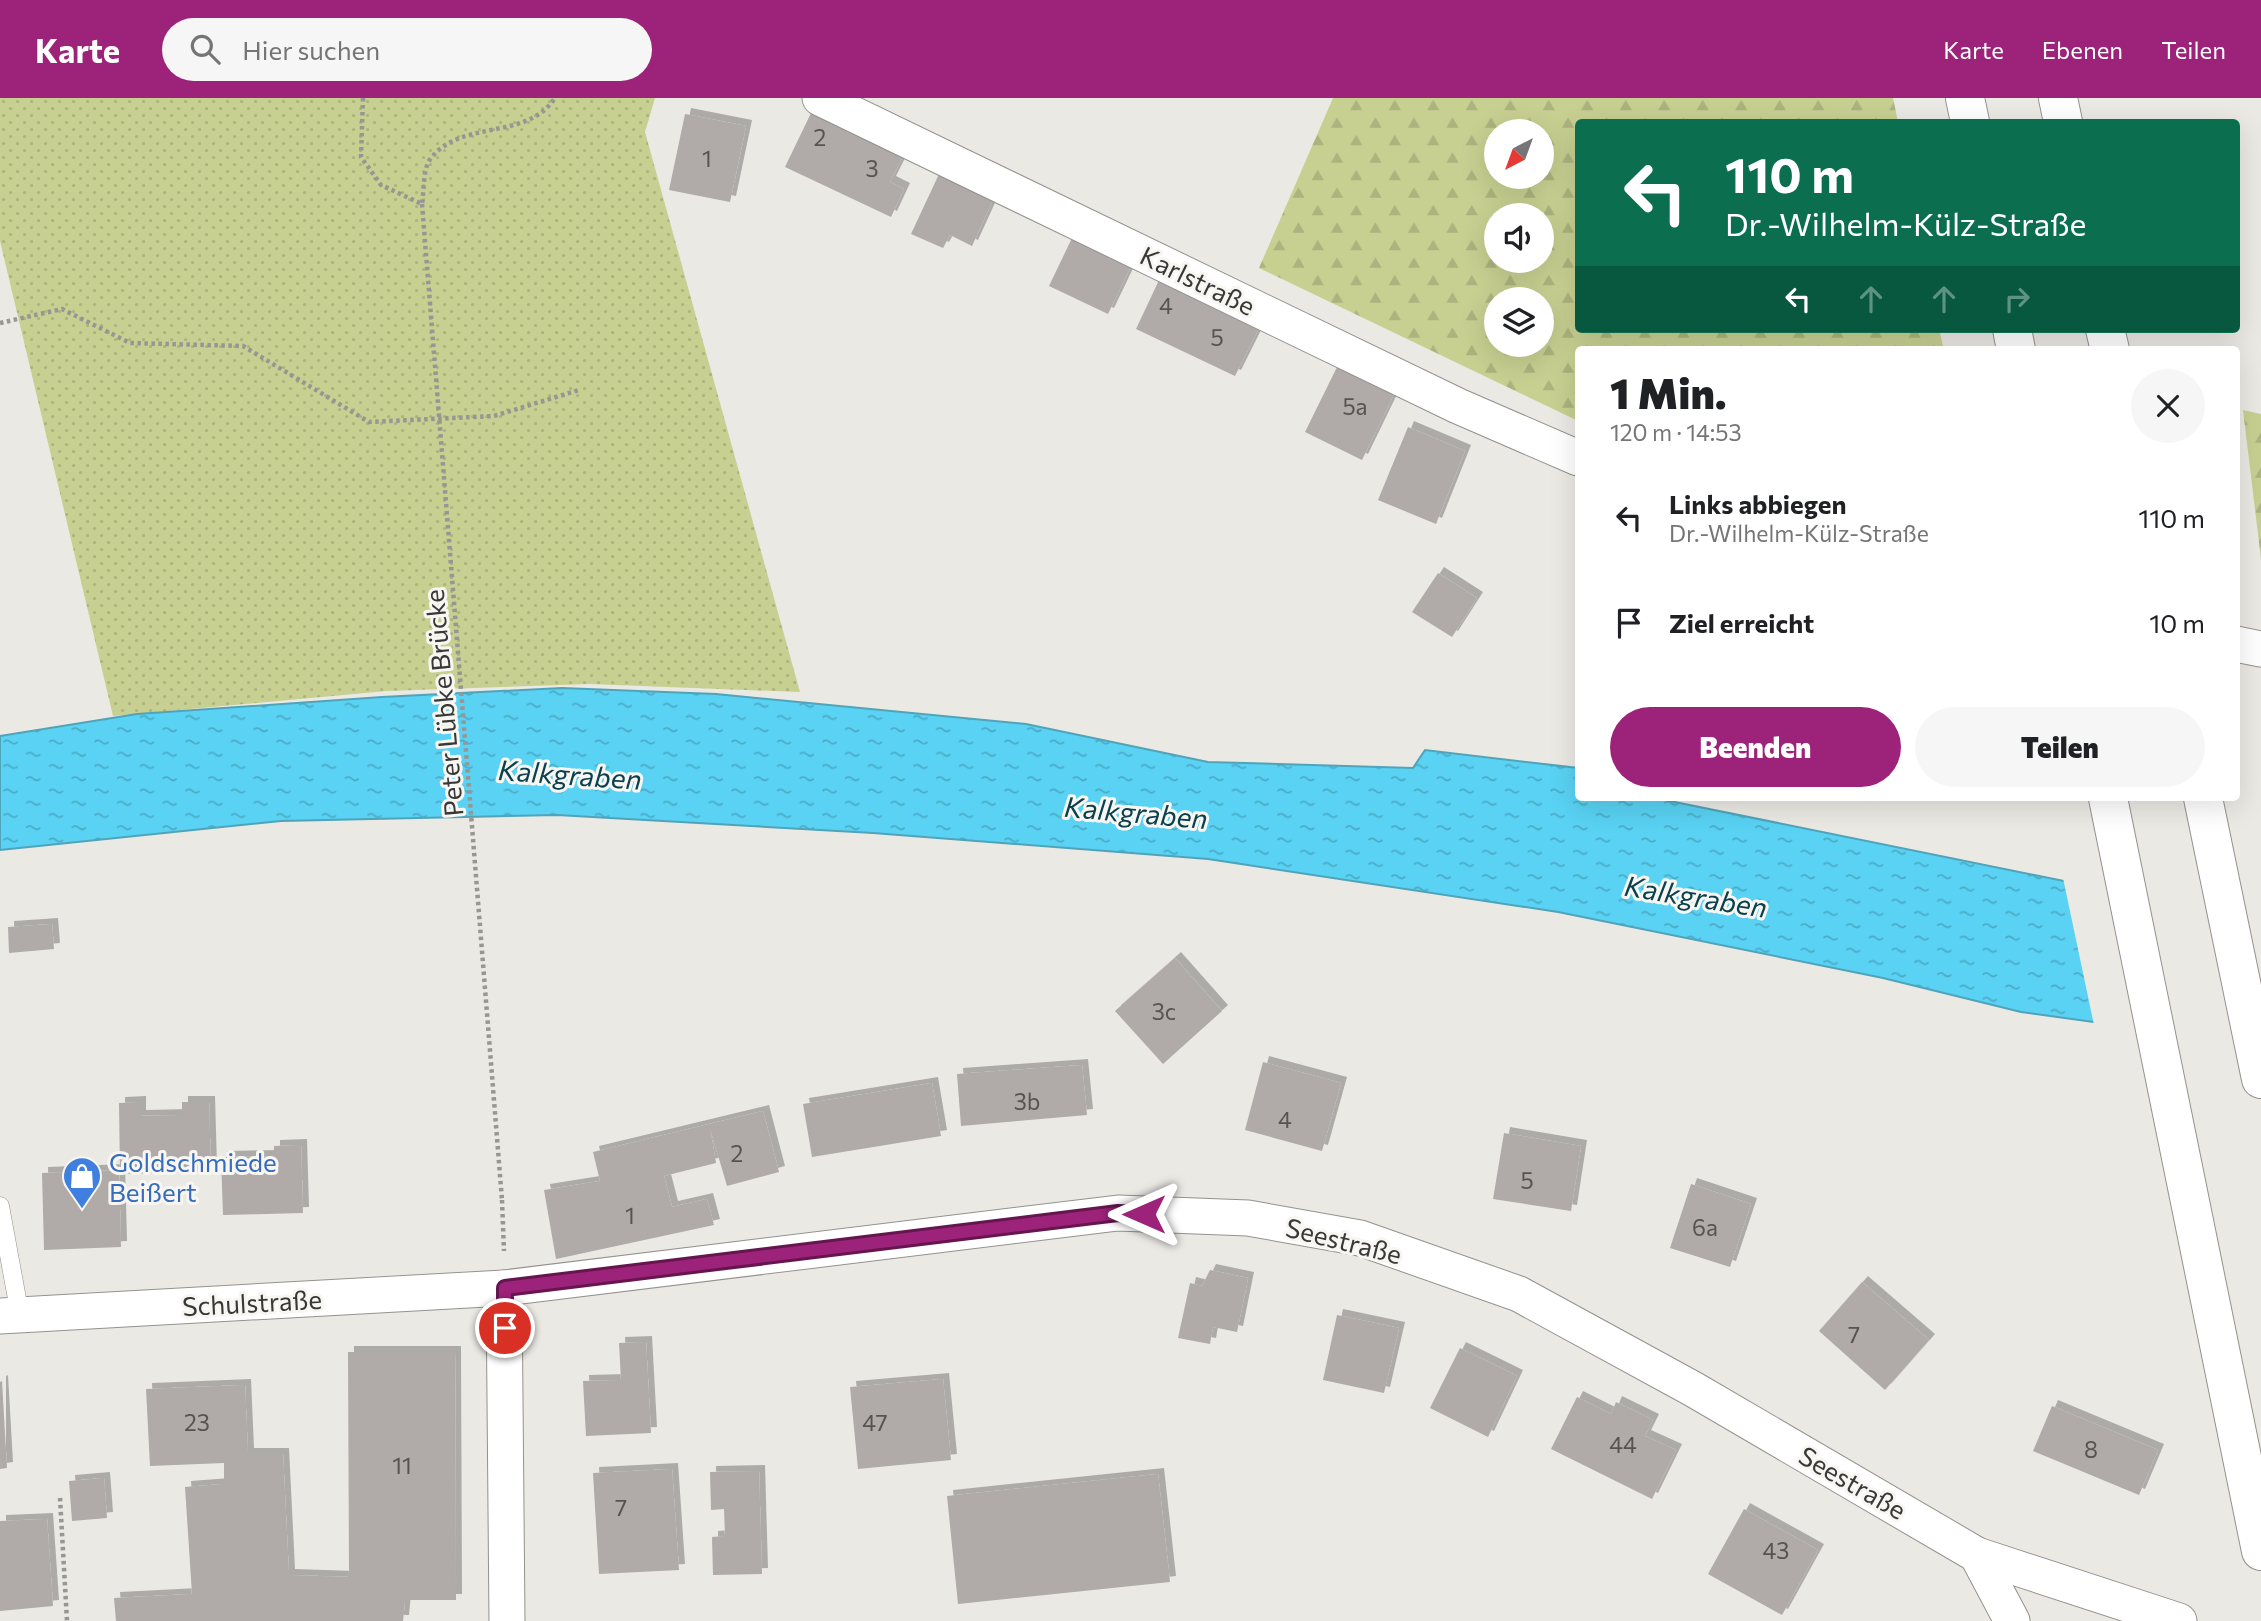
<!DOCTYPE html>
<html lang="de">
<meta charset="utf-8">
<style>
body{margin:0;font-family:Commissioner,sans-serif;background:#f6f6f6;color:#202124;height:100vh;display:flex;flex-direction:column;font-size:26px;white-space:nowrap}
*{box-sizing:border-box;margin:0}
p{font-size:23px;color:#757577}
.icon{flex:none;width:38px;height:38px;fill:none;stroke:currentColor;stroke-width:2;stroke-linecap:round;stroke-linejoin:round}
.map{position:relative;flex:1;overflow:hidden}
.panel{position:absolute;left:1575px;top:248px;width:665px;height:455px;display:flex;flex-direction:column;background:#fff;border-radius:7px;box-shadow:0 7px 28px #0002}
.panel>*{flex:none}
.hud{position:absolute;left:1575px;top:21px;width:665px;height:214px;border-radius:7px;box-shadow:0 7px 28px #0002;background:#0b6e4f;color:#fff;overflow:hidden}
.needle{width:46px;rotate:221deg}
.buttons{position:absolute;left:1484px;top:21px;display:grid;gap:14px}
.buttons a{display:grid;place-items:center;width:70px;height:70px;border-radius:50%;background:#fff;box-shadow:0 7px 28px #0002;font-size:35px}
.pin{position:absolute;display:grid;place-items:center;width:60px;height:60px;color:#fff;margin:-30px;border:4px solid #fff;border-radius:50%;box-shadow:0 2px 7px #0007}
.me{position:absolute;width:77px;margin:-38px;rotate:270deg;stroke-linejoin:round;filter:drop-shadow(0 0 5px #0008)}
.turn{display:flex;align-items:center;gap:24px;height:147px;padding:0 35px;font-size:32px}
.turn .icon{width:91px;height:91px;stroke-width:2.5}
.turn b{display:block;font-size:49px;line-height:60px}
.lanes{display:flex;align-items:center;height:66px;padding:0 35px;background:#0003;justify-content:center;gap:35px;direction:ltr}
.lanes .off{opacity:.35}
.round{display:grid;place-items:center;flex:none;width:74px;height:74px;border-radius:37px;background:#f6f6f6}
.headline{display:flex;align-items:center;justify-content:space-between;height:119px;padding:0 35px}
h1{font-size:42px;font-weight:800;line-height:52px}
.action{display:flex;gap:14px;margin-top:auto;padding:14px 35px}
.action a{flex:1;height:80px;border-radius:42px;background:#9c227a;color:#fff;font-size:28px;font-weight:800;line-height:80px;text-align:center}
.action a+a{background:#f6f6f6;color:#202124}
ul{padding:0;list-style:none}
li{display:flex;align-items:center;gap:21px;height:105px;padding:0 35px}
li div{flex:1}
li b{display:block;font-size:26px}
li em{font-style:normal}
header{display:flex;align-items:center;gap:42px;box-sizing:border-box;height:98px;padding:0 35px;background:#9c227a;color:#fff}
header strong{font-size:33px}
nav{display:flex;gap:38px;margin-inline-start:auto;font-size:24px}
.search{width:490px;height:63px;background:#f6f6f6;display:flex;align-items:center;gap:18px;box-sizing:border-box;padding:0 24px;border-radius:38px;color:#757577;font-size:26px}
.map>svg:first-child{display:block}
.grass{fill:url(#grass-dots)}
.forest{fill:url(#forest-firs);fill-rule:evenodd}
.water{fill:url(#water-ripples);stroke:#4fa4ba;stroke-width:2}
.pier{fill:#ebe9e4}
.building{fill:#b0aaa8;filter:url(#shadow)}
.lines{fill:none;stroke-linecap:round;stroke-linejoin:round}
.service-casing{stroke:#94928e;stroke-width:19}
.minor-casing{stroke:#94928e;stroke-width:37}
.motorway-casing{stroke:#94928e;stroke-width:40}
.path{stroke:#979692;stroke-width:4.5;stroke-dasharray:3.5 3.5;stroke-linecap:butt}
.service{stroke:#fff;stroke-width:18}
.minor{stroke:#fff;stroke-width:35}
.motorway{stroke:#fff;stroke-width:38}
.path-bridge{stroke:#979692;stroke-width:4.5;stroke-dasharray:3.5 3.5;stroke-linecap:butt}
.route-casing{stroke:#65164f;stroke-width:18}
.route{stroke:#9c227a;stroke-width:12}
.labels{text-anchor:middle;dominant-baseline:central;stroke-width:6;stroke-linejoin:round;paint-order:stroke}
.number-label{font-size:23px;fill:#565452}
.street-label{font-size:26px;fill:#383836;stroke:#f8f6f2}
.shop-label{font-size:26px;fill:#366cbe;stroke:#f8f6f2;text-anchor:start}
.water-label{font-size:28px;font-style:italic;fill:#09414e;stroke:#f8f6f2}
</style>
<header>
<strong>Karte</strong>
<div class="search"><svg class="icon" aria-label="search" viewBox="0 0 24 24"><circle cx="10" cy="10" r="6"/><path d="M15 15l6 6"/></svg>Hier suchen</div>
<nav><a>Karte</a><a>Ebenen</a><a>Teilen</a></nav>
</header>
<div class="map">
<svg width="2261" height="1523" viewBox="0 0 2261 1523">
<defs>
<pattern id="grass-dots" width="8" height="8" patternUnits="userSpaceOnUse" patternTransform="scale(1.75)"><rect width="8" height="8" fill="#c7d091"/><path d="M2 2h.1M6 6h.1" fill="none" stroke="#acb37e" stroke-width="1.8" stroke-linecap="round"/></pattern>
<pattern id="forest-firs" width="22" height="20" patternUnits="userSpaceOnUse" patternTransform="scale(1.75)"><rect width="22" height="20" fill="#c7d091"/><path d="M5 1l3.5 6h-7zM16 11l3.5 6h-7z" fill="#acb37e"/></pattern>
<pattern id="water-ripples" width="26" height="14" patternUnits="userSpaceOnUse" patternTransform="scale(1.75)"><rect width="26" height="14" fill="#59d2f3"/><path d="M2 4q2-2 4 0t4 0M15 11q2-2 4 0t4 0" fill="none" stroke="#4babc6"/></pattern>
<filter id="shadow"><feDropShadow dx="6" dy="-6" stdDeviation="0" flood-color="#0004"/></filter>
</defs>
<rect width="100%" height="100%" fill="#ebe9e4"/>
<path class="grass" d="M0,0h655l-10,34 155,560 -210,-8 -203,7 -274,25 -113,-475z"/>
<g class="forest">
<path d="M1333,0h560l5,24h-320v207h361l5,21h-366v71l-319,-153zM1496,33h46v46h-46zM1496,117h46v46h-46zM1496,201h46v46h-46z"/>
<path d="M2243,312l18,4v145z"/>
</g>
<path class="water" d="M562,590l154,6 310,30 182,38 205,6 12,-18 153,18v30h77l606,123v124l-240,-33 -138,-34 -325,-66 -350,-53 -335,-26 -316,-18 -276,6 -281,29v-114l137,-22 245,-17z"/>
<path class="pier" d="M2063,780l198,40v131l-167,-24z"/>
<g class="building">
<path d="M811,15l92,43 -13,26 14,7 -13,28 -106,-50z"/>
<path d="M685,16l61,12 -16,76 -61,-12z"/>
<path d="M939,76l54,26 -21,46 -22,-11 -7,13 -32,-14z"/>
<path d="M1072,140l59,28 -23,48 -59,-28z"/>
<path d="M1160,180l100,48 -25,50 -99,-47z"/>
<path d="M1339,265l57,27 -34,70 -57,-28z"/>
<path d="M1408,329l57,24 -29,73 -58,-24z"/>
<path d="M1438,475l39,25 -25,39 -40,-25z"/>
<path d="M52,826l2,25 -45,4 -1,-26z"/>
<path d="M1175,860l47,53 -59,53 -48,-53z"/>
<path d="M1263,964l78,21 -19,68 -77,-21z"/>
<path d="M1082,967l5,50 -126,11 -4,-52z"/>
<path d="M932,985l9,53 -129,21 -9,-53z"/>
<path d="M140,1004v14l42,-1v-13h27l2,70 -91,2 -1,-71z"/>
<path d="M763,1013l16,61 -52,14 -17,-58 6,35 -52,13 8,31 35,-8 7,26 -158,34 -12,-69 56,-9 -7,-29z"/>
<path d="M1504,1035l77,13 -10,65 -78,-12z"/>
<path d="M301,1047l2,68 -80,2 -2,-58 53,-1v-10z"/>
<path d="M119,1072l2,77 -77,3 -2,-77z"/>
<path d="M1691,1086l60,20 -21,63 -60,-19z"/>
<path d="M1210,1172l38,8 -11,54 -24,-5 -3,17 -32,-6 12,-55 12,3z"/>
<path d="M1862,1184l67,58 -44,50 -66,-59z"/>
<path d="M1337,1217l62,13 -15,65 -61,-13z"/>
<path d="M646,1244l5,91 -65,3 -3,-55 38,-1 -2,-37z"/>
<path d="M1460,1250l57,28 -29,61 -58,-29z"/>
<path d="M348,1254h107l1,248h-51l-2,21h-287l-2,-23 78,-4 -7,-107 39,-3v-21l-74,3 -4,-77 99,-4 3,69h35l6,121 60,2z"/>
<path d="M943,1281l8,81 -93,9 -8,-82z"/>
<path d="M2,1283l5,87 -7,1v-87z"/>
<path d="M1577,1299l34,17 5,-12 37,18 -8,16 31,14 -24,49 -101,-50z"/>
<path d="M2052,1308l106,44 -19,45 -106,-44z"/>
<path d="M672,1371l7,101 -80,4 -6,-101z"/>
<path d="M759,1373l3,103 -49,1 -1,-38 13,-1 -1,-27 -13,1 -1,-38z"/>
<path d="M1158,1376l12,108 -212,22 -11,-108z"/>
<path d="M104,1380l3,40 -35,3 -3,-40z"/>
<path d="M1744,1411l74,41 -36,65 -74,-41z"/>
<path d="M47,1421l6,87 -53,5v-90z"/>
</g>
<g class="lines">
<defs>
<path id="service" d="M0,1108l20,109"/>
<g id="minor">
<path d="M820,0l638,308 120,52"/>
<path d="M2236,546l25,5"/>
<path d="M504,1190l3,333"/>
<path d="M0,1218l504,-28 614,-75 130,5 112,20 159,56 174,95 284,166 202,66"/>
<path d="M1977,1457l35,66"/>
</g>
<g id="motorway">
<path d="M1965,0l5,24"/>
<path d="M2058,0l5,24"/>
<path d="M2012,231l4,21"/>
<path d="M2105,231l5,21"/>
<path d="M2108,700l153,753"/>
<path d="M2203,700l58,281"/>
</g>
</defs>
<use href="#service" class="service-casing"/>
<use href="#minor" class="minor-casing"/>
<use href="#motorway" class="motorway-casing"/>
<g class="path">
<path d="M363,0l-2,59 20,28 41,19c2,-12 1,-33 7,-43 29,-43 97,-19 126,-63"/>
<path d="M0,225l62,-14 68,34 113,3 126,76 125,-6 85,-26"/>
<path d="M502,1102l2,51"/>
<path d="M60,1400l7,123"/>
</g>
<use href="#service" class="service"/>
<use href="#minor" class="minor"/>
<use href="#motorway" class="motorway"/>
<path class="path-bridge" d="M422,106l80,996"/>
</g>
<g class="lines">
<defs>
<path id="route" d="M505,1230v-40l613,-75 26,1"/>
</defs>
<use href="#route" class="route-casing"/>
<use href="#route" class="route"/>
</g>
<defs>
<symbol id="shop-pin" viewBox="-11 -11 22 30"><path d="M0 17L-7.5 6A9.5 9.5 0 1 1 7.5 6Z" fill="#3f7fe0" stroke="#f8f6f2"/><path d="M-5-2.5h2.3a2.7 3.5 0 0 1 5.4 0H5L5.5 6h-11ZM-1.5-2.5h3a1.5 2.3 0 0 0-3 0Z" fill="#fff"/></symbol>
</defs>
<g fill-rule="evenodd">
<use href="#shop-pin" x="60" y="1056" width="44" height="60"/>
</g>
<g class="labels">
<g class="number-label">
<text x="820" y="39">2</text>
<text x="707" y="60">1</text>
<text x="872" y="70">3</text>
<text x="1166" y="207">4</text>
<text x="1217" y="239">5</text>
<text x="1355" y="308">5a</text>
<text x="1164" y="913">3c</text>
<text x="1027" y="1003">3b</text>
<text x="1285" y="1021">4</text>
<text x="737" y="1055">2</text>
<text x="1527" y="1082">5</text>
<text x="630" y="1117">1</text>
<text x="1705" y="1129">6a</text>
<text x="1854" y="1236">7</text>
<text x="197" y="1324">23</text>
<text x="875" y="1324">47</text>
<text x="1623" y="1346">44</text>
<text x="2091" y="1351">8</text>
<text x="402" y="1367">11</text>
<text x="621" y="1409">7</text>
<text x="1776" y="1452">43</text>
</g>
<g class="street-label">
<text transform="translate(1198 182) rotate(26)">Karlstraße</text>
<text transform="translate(443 605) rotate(-95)">Peter Lübke Brücke</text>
<text transform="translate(1344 1142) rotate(14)">Seestraße</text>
<text transform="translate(252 1204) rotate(-3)">Schulstraße</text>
<text transform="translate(1853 1384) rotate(30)">Seestraße</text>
</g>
<g class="shop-label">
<text x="109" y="1063">Goldschmiede<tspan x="109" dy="30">Beißert</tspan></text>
</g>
<g class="water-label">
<text transform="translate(570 676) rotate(4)">Kalkgraben</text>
<text transform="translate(1136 714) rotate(5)">Kalkgraben</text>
<text transform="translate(1696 798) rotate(9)">Kalkgraben</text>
</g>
</g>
</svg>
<div class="buttons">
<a><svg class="needle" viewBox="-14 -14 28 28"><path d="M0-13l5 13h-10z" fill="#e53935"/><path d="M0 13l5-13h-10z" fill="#757577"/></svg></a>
<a><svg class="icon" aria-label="sound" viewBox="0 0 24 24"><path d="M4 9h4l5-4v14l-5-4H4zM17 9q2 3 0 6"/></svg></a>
<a><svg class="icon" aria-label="layers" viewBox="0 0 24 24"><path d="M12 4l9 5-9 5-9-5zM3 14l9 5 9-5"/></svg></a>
</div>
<div class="pin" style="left:505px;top:1230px;background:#d93025"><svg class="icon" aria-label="arrive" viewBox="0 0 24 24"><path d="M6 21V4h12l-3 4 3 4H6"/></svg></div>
<svg class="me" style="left:1144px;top:1116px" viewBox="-20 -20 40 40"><path d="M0-17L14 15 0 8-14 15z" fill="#9c227a" stroke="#fff" stroke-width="4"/></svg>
<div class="hud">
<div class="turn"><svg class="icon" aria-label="left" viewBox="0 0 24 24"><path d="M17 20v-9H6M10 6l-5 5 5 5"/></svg><div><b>110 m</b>Dr.-Wilhelm-Külz-Straße</div></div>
<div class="lanes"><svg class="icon" aria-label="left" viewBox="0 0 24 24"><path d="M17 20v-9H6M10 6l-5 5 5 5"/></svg><svg class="icon off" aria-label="ahead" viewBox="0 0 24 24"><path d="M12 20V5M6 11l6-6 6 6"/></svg><svg class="icon off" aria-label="ahead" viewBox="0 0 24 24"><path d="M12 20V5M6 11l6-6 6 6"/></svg><svg class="icon off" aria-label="right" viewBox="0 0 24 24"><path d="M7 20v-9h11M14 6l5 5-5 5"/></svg></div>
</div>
<section class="panel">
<div class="headline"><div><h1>1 Min.</h1><p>120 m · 14:53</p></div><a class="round"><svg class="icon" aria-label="close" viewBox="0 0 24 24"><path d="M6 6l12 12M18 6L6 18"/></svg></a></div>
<ul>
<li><svg class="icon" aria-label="left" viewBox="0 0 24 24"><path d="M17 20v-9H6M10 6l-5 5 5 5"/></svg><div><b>Links abbiegen</b><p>Dr.-Wilhelm-Külz-Straße</p></div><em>110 m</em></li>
<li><svg class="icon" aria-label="arrive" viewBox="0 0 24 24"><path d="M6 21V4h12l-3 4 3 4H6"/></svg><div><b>Ziel erreicht</b></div><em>10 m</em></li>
</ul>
<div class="action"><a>Beenden</a><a>Teilen</a></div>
</section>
</div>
